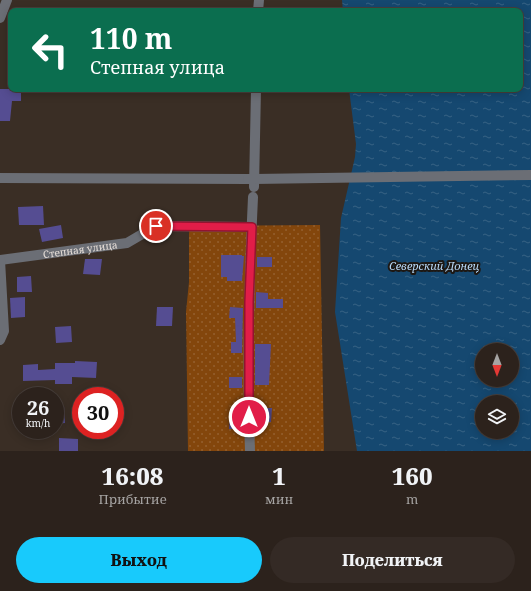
<!DOCTYPE html>
<html lang="ru">
<meta charset="utf-8">
<style>
body{margin:0;font-family:"Noto Serif",serif;background:#342a25;color:#f1f3f6;height:100vh;display:flex;flex-direction:column;font-size:15px;white-space:nowrap}
*{box-sizing:border-box;margin:0}
p{font-size:13px;color:#a6a4a3}
.icon{flex:none;width:22px;height:22px;fill:none;stroke:currentColor;stroke-width:2;stroke-linecap:round;stroke-linejoin:round}
.map{position:relative;height:451px;overflow:hidden}
.drawer{display:flex;flex-direction:column;background:#2c221c;flex:1}
.drawer>*{flex:none}
.hud{position:absolute;left:8px;top:8px;width:515px;height:84px;border-radius:8px;box-shadow:0 2px 10px #0003,0 0 0 1px #483f3b;background:#0b6e4f;color:#fff;overflow:hidden}
.needle{width:26px;rotate:180deg}
.fabs{position:absolute;left:475px;top:343px;display:grid;gap:8px}
.fabs a{display:grid;place-items:center;width:44px;height:44px;border-radius:50%;background:#2c221c;box-shadow:0 2px 10px #0003,0 0 0 1px #483f3b;font-size:20px}
.speed{position:absolute;left:12px;top:387px;display:flex;gap:8px;font-size:20px;font-weight:700;text-align:center}
.speed>*{display:grid;place-content:center;width:52px;height:52px;border-radius:50%;background:#2c221c;box-shadow:0 2px 10px #0003,0 0 0 1px #483f3b;line-height:1}
.speed small{font-size:10px;font-weight:400}
.speed .limit{border:6px solid #d22;background:#fff;color:#111}
.pin{position:absolute;display:grid;place-items:center;width:34px;height:34px;color:#fff;margin:-17px;border:2px solid #fff;border-radius:50%;box-shadow:0 1px 4px #0007}
.me{position:absolute;width:44px;margin:-22px;rotate:0deg;stroke-linejoin:round;filter:drop-shadow(0 0 3px #0008)}
.turn{display:flex;align-items:center;gap:14px;height:84px;padding:0 16px;font-size:18px}
.turn .icon{width:52px;height:52px;stroke-width:2.5}
.turn b{display:block;font-size:28px;line-height:34px}
.eta{display:flex;justify-content:space-evenly;align-items:center;height:68px;text-align:center}
.eta b{font-size:24px;font-weight:800;line-height:28px}
.cta{display:flex;gap:8px;margin-top:auto;padding:8px 16px}
.cta a{flex:1;height:46px;border-radius:24px;background:#18cafc;color:#111;font-size:16px;font-weight:800;line-height:46px;text-align:center}
.cta a+a{background:#342a25;color:#f1f3f6}
.map>svg:first-child{display:block}
.garden{fill:url(#garden-dots)}
.water{fill:url(#water-ripples);fill-rule:evenodd}
.building{fill:#554d92}
.lines{fill:none;stroke-linecap:round;stroke-linejoin:round}
.minor{stroke:#6b6e75;stroke-width:10}
.minor-bridge{stroke:#6b6e75;stroke-width:10}
.route-casing{stroke:#92132f;stroke-width:10}
.route{stroke:#e11d48;stroke-width:7}
.labels{text-anchor:middle;dominant-baseline:central;stroke-width:4;stroke-linejoin:round;paint-order:stroke}
.street-label{font-size:10px;fill:#e7dfd9;stroke:#1d1814}
.water-label{font-size:11px;font-style:italic;fill:#b9daf9;stroke:#1d1814}
</style>
<div class="map">
<svg width="531" height="451" viewBox="0 0 531 451">
<defs>
<pattern id="garden-dots" width="8" height="8" patternUnits="userSpaceOnUse"><rect width="8" height="8" fill="#83460c"/><path d="M2 2h.1M6 6h.1" fill="none" stroke="#95602f" stroke-width="1.8" stroke-linecap="round"/></pattern>
<pattern id="water-ripples" width="26" height="14" patternUnits="userSpaceOnUse"><rect width="26" height="14" fill="#154870"/><path d="M2 4q2-2 4 0t4 0M15 11q2-2 4 0t4 0" fill="none" stroke="#376284"/></pattern>
</defs>
<rect width="100%" height="100%" fill="#3a2e25"/>
<path class="garden" d="M320,225l4,226h-136l-2,-139 3,-30v-48l1,-8z"/>
<path class="water" d="M342,0h189v451h-174l-22,-139 6,-94 14,-61 1,-13 -7,-55h171v-78h-177zM482,350h30v30h-30zM482,402h30v30h-30z"/>
<g class="building">
<path d="M0,89h21v12h-9l-2,20h-10z"/>
<path d="M43,206l1,19h-25l-1,-18z"/>
<path d="M61,225l2,13 -21,4 -3,-13z"/>
<path d="M221,255h21v1h2l-2,25h-15v-4h-6z"/>
<rect x="257" y="257" width="15" height="10"/>
<path d="M85,259h17l-2,16 -17,-1z"/>
<path d="M31,276l1,16h-15v-15z"/>
<path d="M256,292l12,1v6h15v9h-27z"/>
<path d="M25,297v20l-14,1 -1,-20z"/>
<path d="M157,307h16l-1,19h-16z"/>
<path d="M230,307l13,1 -1,45h-11v-11h5l-1,-24h-6z"/>
<path d="M71,326l1,16 -16,1 -1,-16z"/>
<path d="M255,344h16l-2,41h-14z"/>
<path d="M75,361l22,1 -1,16 -24,-1v7h-17v-4l-32,1v-16l15,-1v6l17,-1v-6h20z"/>
<rect x="229" y="377" width="13" height="11"/>
<path d="M64,406l1,17 -10,1v-17z"/>
<path d="M256,408h16l-1,14h-15z"/>
<path d="M230,413l13,1v15h-14z"/>
<path d="M59,438l19,1v12h-19z"/>
</g>
<g class="lines">
<g class="minor">
<path d="M258,11l1,-11"/>
<path d="M0,18l7,-18"/>
<path d="M0,178l248,1"/>
<path d="M254,187l2,-98"/>
<path id="s1" d="M0,260l127,-17 29,-17 96,1"/>
<path d="M0,340l4,-9 -4,-71"/>
<path d="M250,451c-3,-85 -1,-170 3,-254"/>
</g>
<path class="minor-bridge" d="M248,179l283,-4"/>
</g>
<g class="lines">
<defs>
<path id="route" d="M156,226l96,1 -3,75v115"/>
</defs>
<use href="#route" class="route-casing"/>
<use href="#route" class="route"/>
</g>
<g class="labels">
<g class="street-label">
<text stroke="none"><textPath href="#s1" startOffset="81">Степная улица</textPath></text>
</g>
<g class="water-label">
<text x="434" y="265">Северский Донец</text>
</g>
</g>
</svg>
<div class="fabs">
<a><svg class="needle" viewBox="-14 -14 28 28"><path d="M0-13l5 13h-10z" fill="#e53935"/><path d="M0 13l5-13h-10z" fill="#a6a4a3"/></svg></a>
<a><svg class="icon" aria-label="layers" viewBox="0 0 24 24"><path d="M12 4l9 5-9 5-9-5zM3 14l9 5 9-5"/></svg></a>
</div>
<div class="speed"><div>26<small>km/h</small></div><div class="limit">30</div></div>
<div class="pin" style="left:156px;top:226px;background:#d93025"><svg class="icon" aria-label="arrive" viewBox="0 0 24 24"><path d="M6 21V4h12l-3 4 3 4H6"/></svg></div>
<svg class="me" style="left:249px;top:417px" viewBox="-20 -20 40 40"><circle r="17" fill="#e11d48" stroke="#fff" stroke-width="3"/><path d="M0-11L8 9 0 5-8 9z" fill="#fff"/></svg>
<div class="hud">
<div class="turn"><svg class="icon" aria-label="left" viewBox="0 0 24 24"><path d="M17 20v-9H6M10 6l-5 5 5 5"/></svg><div><b>110 m</b>Степная улица</div></div>
</div>
</div>
<section class="drawer">
<div class="eta">
<div><b>16:08</b><p>Прибытие</p></div>
<div><b>1</b><p>мин</p></div>
<div><b>160</b><p>m</p></div>
</div>
<div class="cta"><a>Выход</a><a>Поделиться</a></div>
</section>
